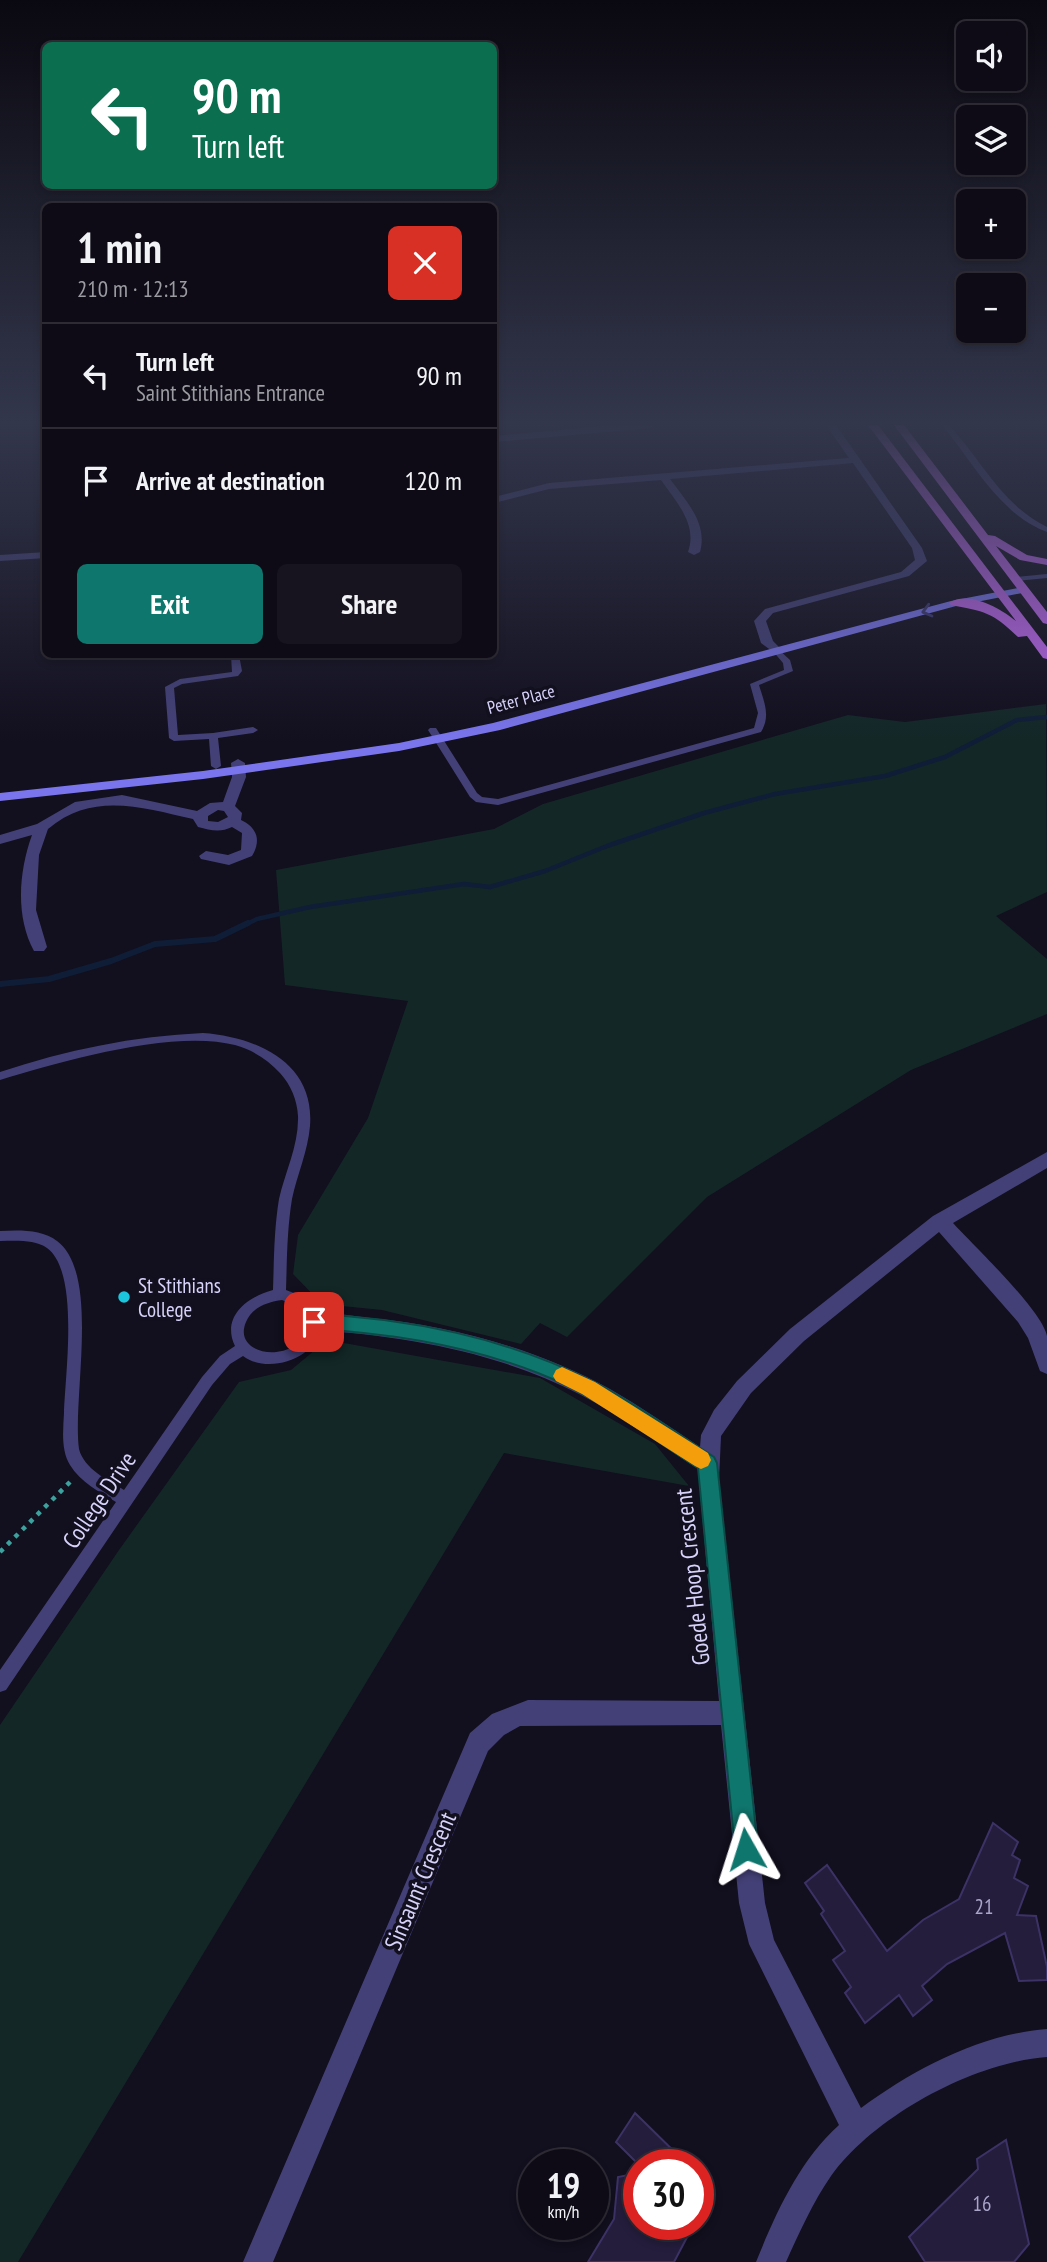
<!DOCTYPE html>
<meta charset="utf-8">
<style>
body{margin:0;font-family:"PT Sans Narrow",sans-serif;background:#17141f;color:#f1f3f6;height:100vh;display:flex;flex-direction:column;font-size:26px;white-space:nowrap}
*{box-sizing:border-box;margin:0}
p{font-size:23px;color:#9b9ba1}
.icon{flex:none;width:38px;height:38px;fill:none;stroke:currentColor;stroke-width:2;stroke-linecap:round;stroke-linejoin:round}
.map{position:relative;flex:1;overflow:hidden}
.details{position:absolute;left:42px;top:203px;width:455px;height:455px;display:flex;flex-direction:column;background:#0e0b16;border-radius:10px;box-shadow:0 4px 10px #0003,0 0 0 2px #2e2b35}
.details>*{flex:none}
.top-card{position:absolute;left:42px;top:42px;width:455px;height:147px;border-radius:10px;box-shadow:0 4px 10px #0003,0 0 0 2px #2e2b35;background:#0b6e4f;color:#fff;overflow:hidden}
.tools{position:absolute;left:956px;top:21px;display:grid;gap:14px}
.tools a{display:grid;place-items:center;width:70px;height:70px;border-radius:10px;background:#0e0b16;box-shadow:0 4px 10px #0003,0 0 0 2px #2e2b35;font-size:35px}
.speed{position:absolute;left:518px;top:2149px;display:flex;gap:14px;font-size:35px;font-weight:700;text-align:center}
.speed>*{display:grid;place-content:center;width:91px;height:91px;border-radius:50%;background:#0e0b16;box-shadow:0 4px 10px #0003,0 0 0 2px #2e2b35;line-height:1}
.speed small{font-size:18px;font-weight:400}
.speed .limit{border:10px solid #d22;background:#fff;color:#111}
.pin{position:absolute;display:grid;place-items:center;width:60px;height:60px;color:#fff;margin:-30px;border-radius:14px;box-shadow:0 4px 10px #0006}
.me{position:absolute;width:77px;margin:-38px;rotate:354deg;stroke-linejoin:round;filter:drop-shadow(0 0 5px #0008)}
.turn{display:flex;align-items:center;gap:24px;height:147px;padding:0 35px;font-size:32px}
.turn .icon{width:91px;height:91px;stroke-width:2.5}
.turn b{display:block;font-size:49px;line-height:60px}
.round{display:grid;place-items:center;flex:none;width:74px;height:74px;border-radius:10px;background:#17141f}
.summary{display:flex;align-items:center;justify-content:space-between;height:119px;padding:0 35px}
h1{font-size:42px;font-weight:600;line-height:52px}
.primary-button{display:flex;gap:14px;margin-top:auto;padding:14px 35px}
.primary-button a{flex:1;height:80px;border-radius:10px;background:#0f766e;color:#fff;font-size:28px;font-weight:600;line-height:80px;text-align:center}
.primary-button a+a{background:#17141f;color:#f1f3f6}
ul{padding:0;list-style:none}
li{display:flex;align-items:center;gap:21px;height:105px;padding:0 35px;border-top:2px solid #2e2b35}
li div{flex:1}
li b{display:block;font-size:26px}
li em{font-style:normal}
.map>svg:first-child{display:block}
.green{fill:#132727}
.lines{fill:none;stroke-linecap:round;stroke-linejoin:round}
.stream-far1{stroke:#0f1d37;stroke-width:4.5}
.stream{stroke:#0f1d37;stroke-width:6}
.building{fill:#241d3c;stroke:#3d3266;stroke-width:2}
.path{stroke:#3ca29e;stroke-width:4.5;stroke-dasharray:4.5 6;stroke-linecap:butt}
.lane{fill:#434077;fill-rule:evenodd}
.street{fill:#434077;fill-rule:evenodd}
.secondary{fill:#7a75ed;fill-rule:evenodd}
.primary{fill:#bc66eb;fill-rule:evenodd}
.oneway{stroke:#3c3871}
.route{fill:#0f766e;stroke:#0a4d48;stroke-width:2}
.slow{fill:#f59e0b}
.poi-dot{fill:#1cc5db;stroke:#120f1e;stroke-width:2.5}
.labels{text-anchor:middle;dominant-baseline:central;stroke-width:7;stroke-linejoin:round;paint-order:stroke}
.far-street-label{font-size:18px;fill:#d7d2f9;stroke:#120f1e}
.poi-label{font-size:21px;fill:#d7d2f9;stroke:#120f1e;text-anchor:start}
.near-number-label{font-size:21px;fill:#aaa5ca}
.near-street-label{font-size:24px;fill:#d7d2f9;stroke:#120f1e}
</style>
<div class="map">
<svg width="1047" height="2262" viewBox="0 0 1047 2262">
<rect width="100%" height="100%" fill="#120f1e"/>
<g class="green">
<path d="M1046,704l1,188 -51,24 51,43v55l-136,56 -204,127 -140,140 -27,-14 -19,21 -139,-34 -60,-6 -29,-30 5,-39 70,-117 40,-117 -123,-16 -9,-115 218,-41 49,-25 305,-89 57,7z"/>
<path d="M327,1340l213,38 115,66 34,42 -185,-33 -486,809h-18v-537l119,-175 120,-168 52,-12z"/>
</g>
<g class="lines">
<path class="stream-far1" d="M245,925l12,-6 53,-12 154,-23 26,3 55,-16 62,-25 97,-33 71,-19 110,-18 60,-19 72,-37 30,-3"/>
<path class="stream" d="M0,984l49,-5 62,-18 44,-17 60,-5 33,-16"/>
</g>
<g class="building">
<path d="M993,1823l25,19 -6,13 8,5 -6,18 14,8 -11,29 19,1 11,51v13l-28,1 -14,-48 -58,31 -25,22 10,14 -19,16 -14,-21 -34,28 -20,-30 6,-6 -18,-27 12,-9 -24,-37 3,-3 -19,-28 22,-18 60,86 36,-31 36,-21z"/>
<path d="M635,2113l53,52h-49l-23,-23z"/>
<path d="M1006,2140l23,104 -15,18h-89l-16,-25 69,-68 -1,-10z"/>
<path d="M639,2173v51h55l-20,38h-86l26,-43 4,-42z"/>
</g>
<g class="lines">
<path class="path" d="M0,1552l70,-70"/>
<g class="lane">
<path d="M942,425h7c33,36 53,80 98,102v5c-47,-17 -74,-70 -105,-107z"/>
<path d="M1047,574v4l-32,3 -4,-2 4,-2z"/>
<path d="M776,647l14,13 3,11 -34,14c5,17 12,31 2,47l-263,73 -22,-3 -6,-5 -42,-67 2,-2h6l41,65 5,4 16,2 256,-71 4,-15 -8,-29 34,-14 -1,-7 -11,-13z"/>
<path d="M231,655h8l3,16 -4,5 -56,8 -8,4 4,47 35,-2 40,-6 5,3 -5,3 -35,5 3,28 -5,3 -5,-3 -2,-27 -35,2 -5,-3 -4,-51 15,-8 52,-7z"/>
<path d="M203,1033c53,4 112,29 107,93 -2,25 -13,49 -18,73 -5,30 -5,61 -6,91l23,9c3,6 8,13 9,20 8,38 -49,57 -75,37l-13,8 -18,21 -206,305 -6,2v-22l116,-168c-16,-10 -36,-20 -46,-37 -9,-15 -7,-34 -6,-52 1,-38 16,-141 -17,-165 -13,-9 -32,-7 -47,-7v-10c18,-1 42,-2 57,10 44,33 15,157 22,208 5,20 29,31 45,41l78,-113 18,-21 15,-10c-14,-29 12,-49 38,-56 1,-30 1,-61 6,-91 6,-27 20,-54 19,-83 -1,-16 -7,-31 -18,-43 -12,-13 -27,-23 -45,-28 -61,-16 -174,16 -235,35v-8c66,-22 134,-36 203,-39zM282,1300l17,7c27,58 -71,57 -53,15 6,-15 22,-20 36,-22z"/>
</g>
<g class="street">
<path d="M615,425h40l-5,3 -156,14v-6z"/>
<path d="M826,425h10l86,123 5,13 -18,15 -136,37 -7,8 7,20 9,9 -6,4 -15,-11 -7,-22 11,-12 136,-37 14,-12 -3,-12 -59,-85 -183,16c16,22 38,44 30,73l-6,3 -6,-3c10,-28 -12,-50 -27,-72l-112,9 -55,14v-6l55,-14 300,-25z"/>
<path d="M46,552v6l-46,3v-6z"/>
<path d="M238,759l7,4 1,14 -11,29 7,7 -1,7c17,8 20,21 11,36l-23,9 -28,-6 -2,-3 7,-5 22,4 13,-5 1,-17 -10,-6c-12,6 -22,3 -34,0l-5,-8c-50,-11 -100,-28 -145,10l-9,26 -3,55 11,37 -3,4h-10c-19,-35 -15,-80 -2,-116l-32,9v-9l37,-11 38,-22 47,-7 75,16 13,-8 13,-1 9,-25 -1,-14zM218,810l6,1 4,6 -10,5 -10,-1v-5z"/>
<path d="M1047,1152v16l-94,55c20,22 89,87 94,113 0,11 0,26 0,38l-7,-3 -12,-33 -10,-16 -79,-90 -135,109 -53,52 -30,43 -2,44 46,423 9,37 87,168c53,-39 119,-74 186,-79v28c-73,5 -173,59 -216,119 -18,26 -32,57 -45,86h-30c20,-49 43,-101 83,-137l-90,-181 -10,-41 -18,-178 -201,1 -16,9 -16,16 -215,511h-30l227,-529 22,-19 36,-14 191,1 -21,-232c-39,-25 -76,-53 -117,-74 -83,-43 -175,-59 -267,-65l-7,-2 -3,-6 3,-6c18,-6 44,0 64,2 82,8 166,31 239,71 31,18 60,38 90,58l1,-12 13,-25 23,-29 53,-52 143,-113z"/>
</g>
<path class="secondary" d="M1023,587l4,1v4l-71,14 -456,124 -101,21 -196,28 -203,22v-8l203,-22 196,-28 94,-20 458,-122z"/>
<g class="primary">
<path d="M868,425h10l169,222v12l-4,-1 -16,-22 -9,1c-27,-26 -33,-25 -67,-32l-2,-2c19,-13 51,5 67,18z"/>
<path d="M894,425h10l84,110 7,1 32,19 20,4v6l-27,-5 -24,-14 51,66v12l-4,-1z"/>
</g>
</g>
<defs><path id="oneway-chevron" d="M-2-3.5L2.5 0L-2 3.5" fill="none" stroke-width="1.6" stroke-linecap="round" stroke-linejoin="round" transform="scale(1.75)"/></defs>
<use class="oneway" href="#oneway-chevron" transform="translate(927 611) rotate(165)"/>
<linearGradient id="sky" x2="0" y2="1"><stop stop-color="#0a0810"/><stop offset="0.57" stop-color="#33374c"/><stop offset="1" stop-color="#33374c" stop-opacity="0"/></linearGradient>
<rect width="1047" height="742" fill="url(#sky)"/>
<path class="route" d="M314,1314c94,4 193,24 278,67 42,21 82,51 122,76l3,6 41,386 -4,8 -8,3 -8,-3 -3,-8 -37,-381c-51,-33 -103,-73 -160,-95 -69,-27 -151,-40 -224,-44l-7,-2 -2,-5 2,-6z"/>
<path class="slow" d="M562,1367l33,15 113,71 3,7 -3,6 -7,3 -6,-3 -113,-72 -26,-13 -3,-5 3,-6z"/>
<circle class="poi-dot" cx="124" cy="1297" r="7"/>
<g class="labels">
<g class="far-street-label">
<text transform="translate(521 699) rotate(-15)">Peter Place</text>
</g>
<g class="poi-label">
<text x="138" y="1285">St Stithians<tspan x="138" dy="24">College</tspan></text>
</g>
<g class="near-number-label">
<text x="984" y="1906">21</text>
<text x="982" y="2203">16</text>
</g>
<g class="near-street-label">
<text transform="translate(99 1500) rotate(-56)">College Drive</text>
<text transform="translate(692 1577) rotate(-96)">Goede Hoop Crescent</text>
<text transform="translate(420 1881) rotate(-67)">Sinsaunt Crescent</text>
</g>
</g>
</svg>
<div class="tools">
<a><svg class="icon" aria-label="sound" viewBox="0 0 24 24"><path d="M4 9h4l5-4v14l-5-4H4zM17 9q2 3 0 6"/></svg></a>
<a><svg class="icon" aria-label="layers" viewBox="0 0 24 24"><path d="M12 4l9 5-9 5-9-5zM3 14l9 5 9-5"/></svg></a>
<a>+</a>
<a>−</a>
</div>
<div class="speed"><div>19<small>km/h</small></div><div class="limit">30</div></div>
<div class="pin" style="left:314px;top:1322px;background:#d93025"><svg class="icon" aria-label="arrive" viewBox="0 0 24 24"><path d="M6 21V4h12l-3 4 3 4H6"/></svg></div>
<svg class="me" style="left:746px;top:1849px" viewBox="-20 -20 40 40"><path d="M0-17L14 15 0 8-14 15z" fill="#0f766e" stroke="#fff" stroke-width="4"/></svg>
<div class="top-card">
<div class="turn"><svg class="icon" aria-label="left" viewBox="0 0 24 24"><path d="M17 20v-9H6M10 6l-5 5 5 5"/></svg><div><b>90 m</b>Turn left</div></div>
</div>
<section class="details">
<div class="summary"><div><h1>1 min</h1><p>210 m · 12:13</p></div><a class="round" style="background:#d93025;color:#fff"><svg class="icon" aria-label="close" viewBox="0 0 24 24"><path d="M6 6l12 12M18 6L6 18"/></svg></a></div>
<ul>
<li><svg class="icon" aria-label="left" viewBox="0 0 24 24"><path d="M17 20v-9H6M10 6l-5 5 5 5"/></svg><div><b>Turn left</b><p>Saint Stithians Entrance</p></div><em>90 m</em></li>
<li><svg class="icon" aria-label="arrive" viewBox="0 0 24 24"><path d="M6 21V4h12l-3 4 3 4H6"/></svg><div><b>Arrive at destination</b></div><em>120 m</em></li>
</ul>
<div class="primary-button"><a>Exit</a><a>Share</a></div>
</section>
</div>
